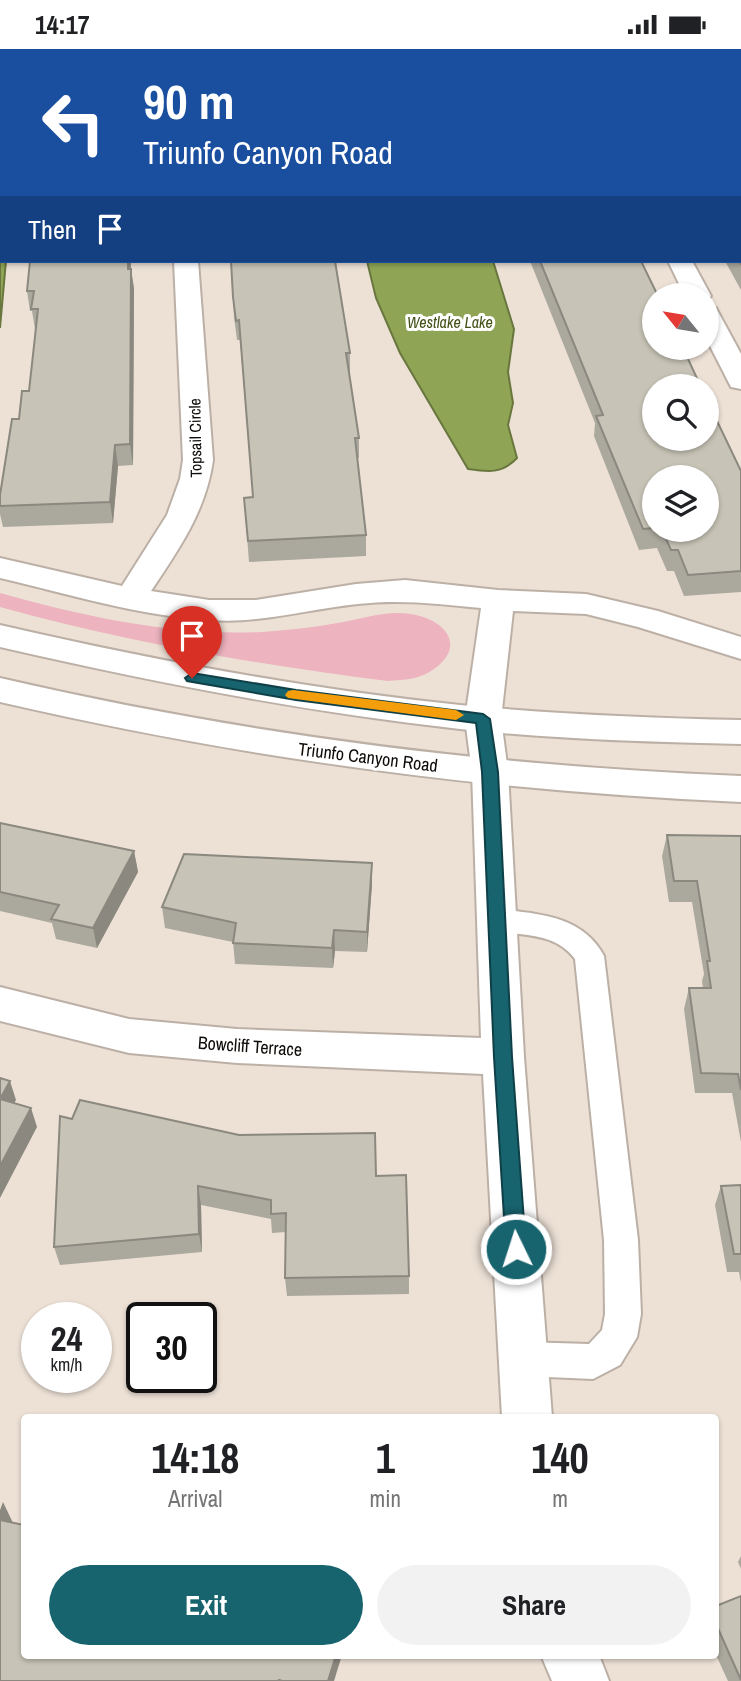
<!DOCTYPE html>
<style>
body{margin:0;font-family:"Archivo Narrow",sans-serif;background:#f2f2f2;color:#202124;height:100vh;display:flex;flex-direction:column;font-size:26px;white-space:nowrap}
*{box-sizing:border-box;margin:0}
p{font-size:23px;color:#757577}
.icon{flex:none;width:38px;height:38px;fill:none;stroke:currentColor;stroke-width:2;stroke-linecap:round;stroke-linejoin:round}
.map{position:relative;flex:1;overflow:hidden}
.side{position:absolute;left:21px;top:1365px;width:698px;height:245px;display:flex;flex-direction:column;background:#fff;border-radius:7px;box-shadow:0 2px 5px #0004}
.side>*{flex:none}
.hud{position:absolute;left:0px;top:0px;width:742px;height:214px;box-shadow:0 2px 5px #0004;background:#1a4fa0;color:#fff;overflow:hidden}
.needle{width:46px;rotate:300deg}
.controls{position:absolute;left:642px;top:234px;display:grid;gap:14px}
.controls a{display:grid;place-items:center;width:77px;height:77px;border-radius:50%;background:#fff;box-shadow:0 2px 5px #0004;font-size:35px}
.speed{position:absolute;left:21px;top:1253px;display:flex;gap:14px;font-size:35px;font-weight:700;text-align:center}
.speed>*{display:grid;place-content:center;width:91px;height:91px;border-radius:50%;background:#fff;box-shadow:0 2px 5px #0004;line-height:1}
.speed small{font-size:18px;font-weight:400}
.speed .limit{border:4px solid #111;border-radius:10px;background:#fff;color:#111}
.pin{position:absolute;display:grid;place-items:center;width:60px;height:60px;color:#fff;margin:-72px -30px;border-radius:50% 50% 50% 0;rotate:-45deg;box-shadow:0 0 7px #0007}
.pin .icon{rotate:45deg}
.me{position:absolute;width:77px;margin:-38px;rotate:356deg;stroke-linejoin:round;filter:drop-shadow(0 0 5px #0008)}
.turn{display:flex;align-items:center;gap:24px;height:147px;padding:0 28px;font-size:32px}
.turn .icon{width:91px;height:91px;stroke-width:2.5}
.turn b{display:block;font-size:49px;line-height:60px}
.then{display:flex;align-items:center;height:66px;padding:0 28px;background:#0003;gap:14px;font-size:26px}
.eta{display:flex;justify-content:space-evenly;align-items:center;height:119px;text-align:center}
.eta b{font-size:42px;font-weight:700;line-height:49px}
.action{display:flex;gap:14px;margin-top:auto;padding:14px 28px}
.action a{flex:1;height:80px;border-radius:42px;background:#17636e;color:#fff;font-size:28px;font-weight:700;line-height:80px;text-align:center}
.action a+a{background:#f2f2f2;color:#202124}
.status{display:flex;justify-content:space-between;align-items:center;height:49px;padding:0 35px;background:#fff;direction:ltr}
.status svg{height:19px;fill:currentColor}
.map>svg:first-child{display:block}
.green{fill:#edb3be}
.water{fill:#8fa555;stroke:#69773e;stroke-width:2}
.lines{fill:none;stroke-linecap:round;stroke-linejoin:round}
.service-casing{stroke:#bcb0a6;stroke-width:4}
.minor-casing{stroke:#bcb0a6;stroke-width:4}
.tertiary-casing{stroke:#bcb0a6;stroke-width:4}
.service{fill:#fff;fill-rule:evenodd}
.minor{fill:#fff;fill-rule:evenodd}
.tertiary{fill:#fff;fill-rule:evenodd}
.wall{fill:#aba89d;fill-rule:evenodd}
.shaded-wall{fill:#8b887f}
.building{fill:#c7c3b6;stroke:#8b887f;stroke-width:2}
.route{fill:#17636e;stroke:#0f4048;stroke-width:2}
.slow{fill:#f59e0b}
.labels{text-anchor:middle;dominant-baseline:central;stroke-width:6;stroke-linejoin:round;paint-order:stroke}
.far-water-label{font-size:16px;font-style:italic;fill:#445218;stroke:#fff}
.far-street-label{font-size:16px;fill:#0f0b08;stroke:#fff}
.street-label{font-size:18px;fill:#0f0b08;stroke:#fff}
</style>
<div class="status"><b>14:17</b><svg viewBox="0 0 49 12"><path d="M0 12V9h3v3zM5 12V6h3v6zM10 12V3h3v9zM15 12V0h3v12zM26 1h20v11H26zM47 4h2v5h-2z"/></svg></div>
<div class="map">
<svg width="741" height="1632" viewBox="0 0 741 1632">
<rect width="100%" height="100%" fill="#ede1d6"/>
<path class="green" d="M0,544c86,24 173,43 263,39 27,-2 53,-5 80,-10 22,-4 45,-12 68,-8 32,5 57,30 23,55 -13,10 -30,11 -46,12 -130,-16 -261,-39 -388,-74z"/>
<g class="water">
<path d="M0,0h26l-24,2v210h4l-6,67z"/>
<path d="M367,212h126l21,68 -6,43 5,31 -5,22 9,33c-15,16 -29,14 -49,11l-68,-116 -24,-55z"/>
</g>
<g class="lines">
<defs>
<path id="service" d="M496,860c42,5 86,6 108,47l34,284 3,74 -4,23 -17,28 -27,14 -69,-3 -13,-5 -5,-12 5,-12 13,-5 65,2 13,-14 3,-16 -1,-74 -29,-281c-23,-30 -58,-21 -89,-31l-4,-8 4,-8z"/>
<g id="minor">
<path d="M564,0h20l1,2h-20z"/>
<path d="M174,212h24l15,199c-7,51 -34,89 -62,131l58,9h47l100,-16 49,-4 93,10 88,4 72,17 83,26v22l-103,-32 -52,-13 -73,-3 -12,108 7,53 16,285 28,360h-50l-19,-343 -246,-11 -108,-10 -129,-32v-34l129,32 108,10 244,9 -9,-266 -7,-53 16,-111c-42,-4 -81,-9 -123,-4 -50,5 -98,20 -148,16 -71,-4 -141,-26 -210,-42v-20l122,28 45,-71 13,-36 3,-19z"/>
<path d="M668,212h24l19,35 -4,5v-5h-22z"/>
<path d="M707,257l9,2 25,46v35l-10,-2 -24,-47z"/>
<path d="M541,1606h58l10,26h-57z"/>
</g>
<g id="tertiary">
<path d="M0,576c152,35 305,64 460,80 94,9 187,13 281,15v24c-94,-2 -188,-5 -281,-15 -155,-17 -308,-47 -460,-82z"/>
<path d="M0,629c246,57 489,88 741,98v26c-252,-11 -495,-43 -741,-100z"/>
</g>
</defs>
<use href="#service" class="service-casing"/>
<use href="#minor" class="minor-casing"/>
<use href="#tertiary" class="tertiary-casing"/>
<use href="#service" class="service"/>
<use href="#minor" class="minor"/>
<use href="#tertiary" class="tertiary"/>
</g>
<g class="wall">
<path d="M447,0h93l1,2h-93z"/>
<path d="M612,0h90l1,2h-90z"/>
<path d="M741,60v181l-16,-29h15z"/>
<path d="M231,212l119,92v20h-1l10,65v20h-2l9,77v21l-117,6 -5,-64 9,-1 -13,-157h-3l-3,-23z"/>
<path d="M530,212h111l100,210v121l-57,4 -10,-25h-7l-10,-23 -18,2 -45,-114 1,-13zM654,429l53,52h-53z"/>
<path d="M131,220l3,20 -1,176 -15,1 -5,57 -110,4 -3,-13v-19l19,-76 10,-28 7,-62h-1l-3,-18h-2l-3,-20z"/>
<path d="M0,774l134,28 4,21 -41,76 -41,-9 -4,-16 -52,-12z"/>
<path d="M667,786l74,1v306l-9,-49h-37l-11,-84 5,-21h14l-1,-7 2,-7 -12,-72h-23l-7,-46z"/>
<path d="M372,835l-5,68 -32,-1 -2,17 -98,-4 -2,-22 -68,-14 -3,-21z"/>
<path d="M72,1070l304,57 33,100v18l-122,2 -2,-18 1,-46 -14,1 -1,-14 -70,-14 1,47 -142,13 -6,-18z"/>
<path d="M741,1136v98l-2,-11h-12l-12,-67 6,-19z"/>
<path d="M741,1507v13l-3,-7z"/>
<path d="M716,1557l25,75h-13l-12,-26z"/>
</g>
<g class="shaded-wall">
<path d="M128,212h3l-1,28 -2,-20z"/>
<path d="M131,220l3,20 -1,176 -3,-21z"/>
<path d="M115,396l3,21 -5,57 -3,-21z"/>
<path d="M134,802l4,21 -41,76 -4,-20z"/>
<path d="M372,814v21l-5,68v-20z"/>
<path d="M334,881l1,21 -2,17 -1,-20z"/>
<path d="M10,1032l6,19 -10,18 -6,-19z"/>
<path d="M31,1059l6,19 -37,71v-32z"/>
<path d="M198,1137l3,19 1,47 -3,-18z"/>
<path d="M3,1453l10,21 -13,3v-16z"/>
<path d="M336,1606h6l-8,26h-6z"/>
</g>
<g class="building">
<rect x="41" y="0" width="83" height="2"/>
<rect x="211" y="0" width="78" height="2"/>
<path d="M458,0h82l1,2h-82z"/>
<path d="M622,0h80l1,2h-80z"/>
<path d="M740,59l1,1v155l-2,-3h1z"/>
<path d="M30,212h98v8h3l-1,175 -15,1 -5,57 -110,4v-11l12,-76h7l3,-28h7l9,-82h-7l3,-18h-7z"/>
<path d="M231,212h104l15,92h-4l13,85h-4l11,97 -118,6 -4,-43 9,-1 -14,-177 -3,1 -3,-24z"/>
<path d="M540,212h101l17,35h-4v52h29l18,39h-47v52h53v-39l34,71v100l-53,4 -10,-25h-7l-9,-20h45v-52h-53v50l-11,1 -47,-113 7,-1z"/>
<path d="M0,774l134,28 -41,77 -42,-9 8,-14 -59,-13z"/>
<path d="M667,786l74,1v254l-3,-16 -37,-1 -12,-85h22l-4,-27h3l-13,-80h-23z"/>
<path d="M184,805l188,9 -5,69 -33,-2 -2,18 -99,-5 3,-20 -74,-16z"/>
<path d="M0,1029l10,3 -10,18 31,9 -31,58z"/>
<path d="M80,1051l159,35 136,-2 1,43 30,-1 3,101 -124,2 1,-65 -15,1v-14l-73,-14 1,48 -145,13 6,-131 12,3z"/>
<path d="M741,1136v69h-7l-13,-68z"/>
<path d="M0,1471l24,5v130h312l-8,26h-46l-3,-1 -1,1h-278z"/>
<path d="M741,1547v84l-25,-56v-18z"/>
</g>
<path class="route" d="M192,624l104,17 187,24 7,5 8,53 14,285 14,192 -3,6 -7,3 -7,-3 -3,-6 -12,-192 -12,-285 -6,-49 -180,-23 -109,-19 -2,-3z"/>
<path class="slow" d="M293,641l163,20 8,5 -8,5 -168,-22 -3,-3 3,-4z"/>
<g class="labels">
<g class="far-water-label">
<text x="450" y="273">Westlake Lake</text>
</g>
<g class="far-street-label">
<text transform="translate(195 389) rotate(-91)">Topsail Circle</text>
</g>
<g class="street-label">
<text transform="translate(368 708) rotate(7)">Triunfo Canyon Road</text>
<text transform="translate(250 997) rotate(4)">Bowcliff Terrace</text>
</g>
</g>
</svg>
<div class="controls">
<a><svg class="needle" viewBox="-14 -14 28 28"><path d="M0-13l5 13h-10z" fill="#e53935"/><path d="M0 13l5-13h-10z" fill="#757577"/></svg></a>
<a><svg class="icon" aria-label="search" viewBox="0 0 24 24"><circle cx="10" cy="10" r="6"/><path d="M15 15l6 6"/></svg></a>
<a><svg class="icon" aria-label="layers" viewBox="0 0 24 24"><path d="M12 4l9 5-9 5-9-5zM3 14l9 5 9-5"/></svg></a>
</div>
<div class="speed"><div>24<small>km/h</small></div><div class="limit">30</div></div>
<div class="pin" style="left:192px;top:629px;background:#d93025"><svg class="icon" aria-label="arrive" viewBox="0 0 24 24"><path d="M6 21V4h12l-3 4 3 4H6"/></svg></div>
<svg class="me" style="left:516px;top:1200px" viewBox="-20 -20 40 40"><circle r="17" fill="#17636e" stroke="#fff" stroke-width="3"/><path d="M0-11L8 9 0 5-8 9z" fill="#fff"/></svg>
<div class="hud">
<div class="turn"><svg class="icon" aria-label="left" viewBox="0 0 24 24"><path d="M17 20v-9H6M10 6l-5 5 5 5"/></svg><div><b>90 m</b>Triunfo Canyon Road</div></div>
<div class="then">Then<svg class="icon" aria-label="arrive" viewBox="0 0 24 24"><path d="M6 21V4h12l-3 4 3 4H6"/></svg></div>
</div>
<section class="side">
<div class="eta">
<div><b>14:18</b><p>Arrival</p></div>
<div><b>1</b><p>min</p></div>
<div><b>140</b><p>m</p></div>
</div>
<div class="action"><a>Exit</a><a>Share</a></div>
</section>
</div>
